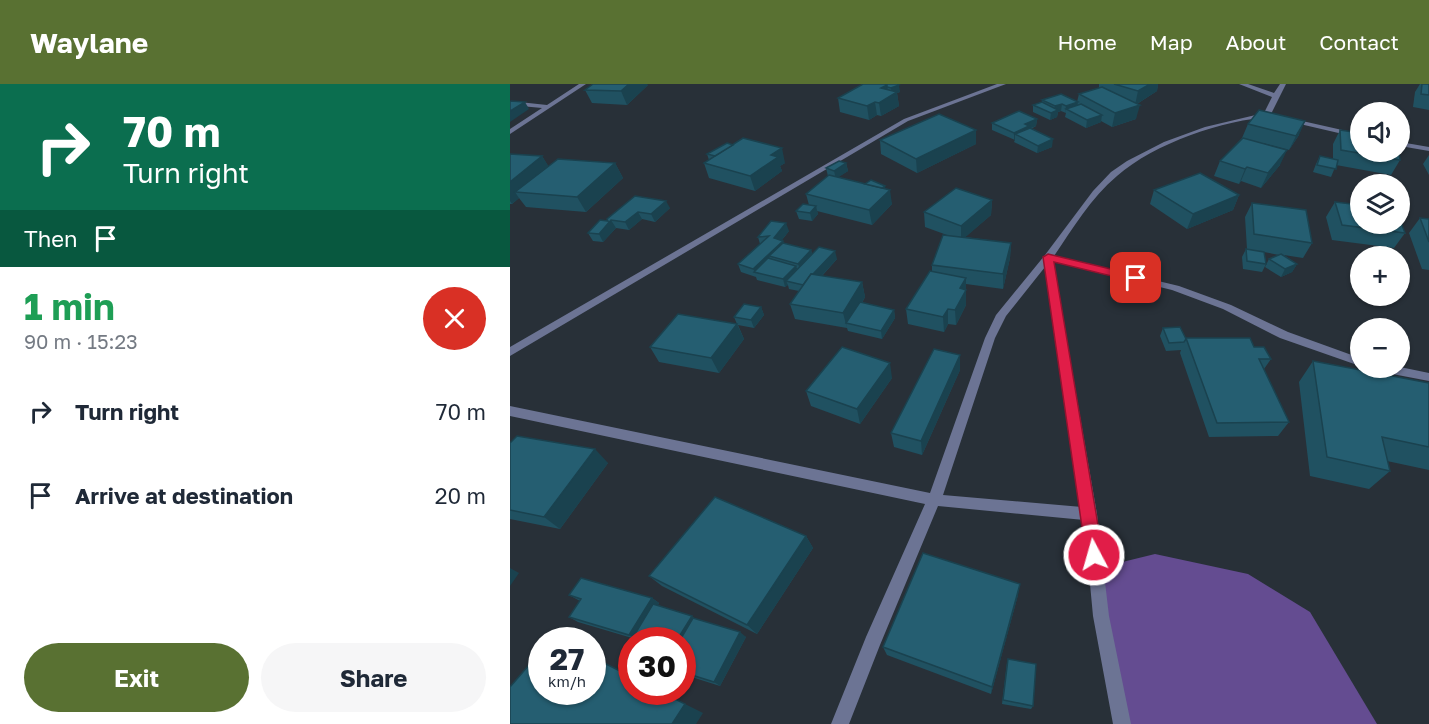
<!DOCTYPE html>
<meta charset="utf-8">
<style>
body{margin:0;font-family:"Golos Text",sans-serif;background:#f6f6f7;color:#1f2937;height:100vh;display:flex;flex-direction:column;font-size:22px;white-space:nowrap}
*{box-sizing:border-box;margin:0}
p{font-size:20px;color:#747a83}
.icon{flex:none;width:33px;height:33px;fill:none;stroke:currentColor;stroke-width:2;stroke-linecap:round;stroke-linejoin:round}
.map{position:relative;flex:1;overflow:hidden}
.side{display:flex;flex-direction:column;background:#fff;width:510px}
.side>*{flex:none}
.top-card{background:#0b6e4f;color:#fff;overflow:hidden}
.controls{position:absolute;left:840px;top:18px;display:grid;gap:12px}
.controls a{display:grid;place-items:center;width:60px;height:60px;border-radius:50%;background:#fff;box-shadow:0 2px 4px #0004;font-size:30px}
.speed{position:absolute;left:18px;top:543px;display:flex;gap:12px;font-size:30px;font-weight:700;text-align:center}
.speed>*{display:grid;place-content:center;width:78px;height:78px;border-radius:50%;background:#fff;box-shadow:0 2px 4px #0004;line-height:1}
.speed small{font-size:15px;font-weight:400}
.speed .limit{border:9px solid #d22;background:#fff;color:#111}
.pin{position:absolute;display:grid;place-items:center;width:51px;height:51px;color:#fff;margin:-26px;border-radius:12px;box-shadow:0 3px 9px #0006}
.me{position:absolute;width:66px;margin:-33px;rotate:354deg;stroke-linejoin:round;filter:drop-shadow(0 0 4px #0008)}
.turn{display:flex;align-items:center;gap:21px;height:126px;padding:0 24px;font-size:27px}
.turn .icon{width:78px;height:78px;stroke-width:2.5}
.turn b{display:block;font-size:42px;line-height:51px}
.then{display:flex;align-items:center;height:57px;padding:0 24px;background:#0003;gap:12px;font-size:22px}
.round{display:grid;place-items:center;flex:none;width:63px;height:63px;border-radius:32px;background:#f6f6f7}
.headline{display:flex;align-items:center;justify-content:space-between;height:102px;padding:0 24px}
h1{font-size:36px;font-weight:700;line-height:45px;color:#1e9e55}
.cta{display:flex;gap:12px;margin-top:auto;padding:12px 24px}
.cta a{flex:1;height:69px;border-radius:36px;background:#597132;color:#fff;font-size:24px;font-weight:700;line-height:69px;text-align:center}
.cta a+a{background:#f6f6f7;color:#1f2937}
ul{padding:0;list-style:none}
li{display:flex;align-items:center;gap:18px;height:84px;padding:0 24px}
li div{flex:1}
li b{display:block;font-size:22px}
li em{font-style:normal}
header{display:flex;align-items:center;gap:36px;box-sizing:border-box;height:84px;padding:0 30px;background:#597132;color:#fff}
header strong{font-size:28px}
nav{display:flex;gap:33px;margin-inline-start:auto;font-size:21px}
main{display:flex;flex:1;min-height:0}
.map>svg:first-child{display:block}
.forest{fill:#644c91}
.lines{fill:none;stroke-linecap:round;stroke-linejoin:round}
.minor{fill:#6c7494;fill-rule:evenodd}
.wall{fill:#205161}
.shaded-wall{fill:#1a424f}
.building{fill:#255e71;stroke:#1a424f;stroke-width:1.5}
.route{fill:#e11d48;stroke:#92132f;stroke-width:1.5}
</style>
<header>
<strong>Waylane</strong>
<nav><a>Home</a><a>Map</a><a>About</a><a>Contact</a></nav>
</header>
<main>
<section class="side">
<div class="top-card">
<div class="turn"><svg class="icon" aria-label="right" viewBox="0 0 24 24"><path d="M7 20v-9h11M14 6l5 5-5 5"/></svg><div><b>70 m</b>Turn right</div></div>
<div class="then">Then<svg class="icon" aria-label="arrive" viewBox="0 0 24 24"><path d="M6 21V4h12l-3 4 3 4H6"/></svg></div>
</div>
<div class="headline"><div><h1>1 min</h1><p>90 m · 15:23</p></div><a class="round" style="background:#d93025;color:#fff"><svg class="icon" aria-label="close" viewBox="0 0 24 24"><path d="M6 6l12 12M18 6L6 18"/></svg></a></div>
<ul>
<li><svg class="icon" aria-label="right" viewBox="0 0 24 24"><path d="M7 20v-9h11M14 6l5 5-5 5"/></svg><div><b>Turn right</b></div><em>70 m</em></li>
<li><svg class="icon" aria-label="arrive" viewBox="0 0 24 24"><path d="M6 21V4h12l-3 4 3 4H6"/></svg><div><b>Arrive at destination</b></div><em>20 m</em></li>
</ul>
<div class="cta"><a>Exit</a><a>Share</a></div>
</section>
<div class="map">
<svg width="919" height="640" viewBox="0 0 919 640">
<rect width="100%" height="100%" fill="#283038"/>
<path class="forest" d="M645,470l93,20 62,38 67,112h-255l-20,-157z"/>
<g class="lines">
<g class="minor">
<path d="M69,0h7l-76,50v-5l32,-21 -32,-3v-4l37,4z"/>
<path d="M487,0h9l-98,37 -398,235v-9l394,-228z"/>
<path d="M729,0h9l26,9 6,-9h6l-15,30 3,1v2c-49,2 -119,26 -157,59 -26,22 -44,52 -63,80l125,30 52,19 57,27 72,26v8l-80,-28 -57,-29 -51,-19 -119,-29 44,253 12,102 22,108h-18l-20,-108 -9,-96 -146,-14 -58,139 -31,79h-18l35,-87 59,-133 -415,-88v-10l420,87 55,-155 11,-23 49,-60 48,-64 18,-19 16,-11 37,-19 41,-15 59,-14 8,-16zM535,183l37,240 -139,-12 52,-157 11,-22z"/>
<path d="M779,34l71,16v4l-73,-17 -1,-1z"/>
<path d="M890,58l29,5v4l-29,-5z"/>
<path d="M890,283l29,6v8l-47,-9 -6,-4z"/>
</g>
</g>
<g class="wall">
<path d="M387,0l3,8 -3,1 2,13 -18,10 -4,-1 -8,5 -29,-8 -2,-14z"/>
<path d="M589,0h59l-1,7 -20,13 -1,15 -24,8 -11,-6v1l-15,6 -21,-11 1,-4 -5,-2 -3,1 -1,5 -7,3 -17,-8v-7l9,-3v-2l35,2 2,-8 20,-6z"/>
<path d="M910,0h9v26l-16,-3 2,-15z"/>
<path d="M138,1l-21,20 -35,-2 -7,-13z"/>
<path d="M527,35l-1,7 -5,3 21,18 -15,6 -23,-11 1,-2 -23,-10v-7z"/>
<path d="M738,40l51,11 -10,15 -26,-7 17,22 -19,23 -20,-7 -2,3 -25,-8 6,-15 22,-23z"/>
<path d="M466,46v14l-59,29 -36,-19 -1,-14z"/>
<path d="M830,46l60,30 -9,15 -55,-10 -5,12 -18,-5 3,-8 4,-8 13,3v-15z"/>
<path d="M0,70l32,2 6,10 67,-3 8,15 -37,34 -60,-5 -7,-9 -7,6h-2z"/>
<path d="M197,70l78,9 -5,3 2,5 -27,20 -46,-13 -5,-15 5,-3z"/>
<path d="M919,71v20l-6,-11z"/>
<path d="M336,79l2,8 -10,6 48,12 6,15 -20,21 -55,-14 1,3 -6,7 -13,-2 -3,-8 13,-6 -3,-11 22,-18 -2,-8z"/>
<path d="M644,106l85,5 -6,15 -46,19 -37,-25z"/>
<path d="M125,112l35,12 -15,14 -13,-3 -13,11 -13,-2 -13,14 -10,-1 -5,-8 19,-13z"/>
<path d="M482,116l-1,15 -26,22 46,6 -1,15 -7,31 -37,-5v21l-10,20 -8,-1 -4,8 -36,-8 -2,-15 26,-38v-6l15,-30 -22,-8 -1,-15z"/>
<path d="M825,118l70,31 -11,15 -62,-8 -6,-23z"/>
<path d="M742,119l60,40 -9,15 -19,-3 13,9 -5,8 -11,5 -16,-10 4,-8 10,-4 -15,-3 2,12 -4,8 -19,-3 -1,-12 4,-8h1l-2,-32z"/>
<path d="M910,134l9,1v51l-7,-1 -13,-36z"/>
<path d="M279,147l-7,9 2,4 27,6 1,4 25,5 -15,17 40,6 3,15 -3,6 32,7 1,8 -13,21 -34,-8 -1,-3 -52,-9 -5,-15 9,-13 -10,-2 -1,-4 -3,2 -28,-7 -1,-3 -15,-5 -3,-8 22,-20 -2,-7z"/>
<path d="M251,223l3,8 -10,13 -16,-3 6,14 -25,34 -60,-11 -9,-15 87,-23 -3,-7z"/>
<path d="M653,244l23,11v-1l68,9 17,12 -7,10 25,53 -11,14 -69,1 -29,-84 1,-3 -15,1 -6,-15z"/>
<path d="M450,271v15l-38,85 -28,-8 -3,-14z"/>
<path d="M803,277l116,22v87l-42,-9 3,10 -21,18 -59,-13 -11,-94z"/>
<path d="M382,294l-32,46 -49,-18 -5,-15z"/>
<path d="M0,359l98,20 -48,66 -50,-10z"/>
<path d="M296,452l7,12 -56,86 -95,-48 -13,-10z"/>
<path d="M59,511l83,3 7,5 -1,2 88,32 -26,49 -38,-12v-34h-50v12l-6,-3 6,-11 -54,-16 -9,-5 11,-16z"/>
<path d="M508,511l-27,99 -104,-39 -4,-8z"/>
<path d="M497,579l26,43 -2,3 -29,-5z"/>
</g>
<g class="shaded-wall">
<path d="M119,0h18l1,1 -21,20 -6,-14z"/>
<path d="M640,0h8l-1,7 -22,14 3,-14z"/>
<path d="M377,1l2,12 3,-2 -1,-7 8,-3 1,7 -3,1 2,13 -18,10 -2,-13 2,-15z"/>
<path d="M15,18l4,7 -19,13v-11z"/>
<path d="M365,18l2,13 -8,5 -2,-14z"/>
<path d="M568,18l-1,7h-11l-1,4 1,-7z"/>
<path d="M552,20l-1,7 -3,1 -1,5 -7,3 1,-7 3,-2 1,-5z"/>
<path d="M630,21l-4,14 -24,8 3,-14z"/>
<path d="M592,31l-1,7 -15,6 1,-8z"/>
<path d="M527,35l-1,7 -21,8v6l-1,1v-8l11,-9z"/>
<path d="M795,37l-6,14 -10,15 7,-14z"/>
<path d="M466,46v14l-59,29 -1,-14z"/>
<path d="M543,55l-1,8 -15,6 1,-7z"/>
<path d="M272,64l3,15 -5,3 2,5 -27,20 -5,-15 21,-21z"/>
<path d="M777,66l-7,15 -19,23 7,-15z"/>
<path d="M32,72l9,14 -36,22 4,6 -7,6 -2,-3v-19z"/>
<path d="M105,79l8,15 -37,34 -9,-15z"/>
<path d="M336,79l2,8 -12,8 -2,-8z"/>
<path d="M737,83l-6,14 -2,3 6,-15z"/>
<path d="M375,102l1,7 4,-3 2,14 -20,21 -3,-15 9,-20z"/>
<path d="M729,111l-6,15 -46,19 6,-15z"/>
<path d="M482,116l-1,15 -30,26v-15z"/>
<path d="M156,117l4,7 -15,14 -4,-8z"/>
<path d="M306,122l2,8 -6,7 -2,-8z"/>
<path d="M128,128l4,7 -13,11 -4,-8z"/>
<path d="M101,136l5,8 -13,14 -4,-8z"/>
<path d="M276,139l3,8 -12,15 -3,-8z"/>
<path d="M273,157l2,8 -16,7 2,7 -16,9 -2,-3z"/>
<path d="M501,159l-1,15 -7,31v-15z"/>
<path d="M301,166l2,8 -12,14 -3,-8z"/>
<path d="M325,167l2,8 -31,34 -3,-8z"/>
<path d="M787,180l-5,8 -11,5 4,-8z"/>
<path d="M286,182l3,8 -13,7 2,4 -3,2 -2,-8z"/>
<path d="M456,194v27l-10,20 -1,-15 5,-22z"/>
<path d="M352,198l3,15 -15,26h-4l1,5 -4,-15z"/>
<path d="M251,223l3,8 -10,13 -3,-8z"/>
<path d="M438,225v15l-4,8 -1,-15z"/>
<path d="M384,226l1,8 -13,21 -1,-8z"/>
<path d="M227,240l7,15 -25,34 -8,-15z"/>
<path d="M450,271v15l-38,85 -1,-14z"/>
<path d="M380,279l2,15 -32,46 -3,-15z"/>
<path d="M85,365l13,14 -48,66 -16,-12z"/>
<path d="M296,452l7,12 -56,86 -10,-9z"/>
<path d="M0,484l9,5 -9,13z"/>
<path d="M510,500l-2,11 -27,99 1,-7z"/>
<path d="M142,514l7,5 -22,37 -8,-5z"/>
<path d="M182,532l6,5 -16,19h-5z"/>
<path d="M230,548l6,5 -26,49 -6,-4z"/>
<path d="M151,608l42,21 -7,11h-24z"/>
</g>
<g class="building">
<path d="M83,0h36l-8,7 -36,-1z"/>
<path d="M353,0h22l2,1 -6,3 16,4 -18,11 -4,-1 -8,4 -29,-8z"/>
<path d="M375,0h12l2,1 -8,3 -4,-1v-2z"/>
<path d="M604,0h36l-12,7z"/>
<path d="M912,0h7v11l-8,-1z"/>
<path d="M592,3l38,18 -25,8 -36,-19z"/>
<path d="M551,10l17,8 -12,4 -4,-2 -7,2 -13,-6z"/>
<path d="M1,17l14,1 -15,9v-9z"/>
<path d="M532,18l16,8 -7,3 -18,-8z"/>
<path d="M571,20l21,11 -15,5 -21,-11z"/>
<path d="M749,26l46,11 -9,15 -48,-12z"/>
<path d="M509,27l18,8 -12,5 4,2 -15,7 -22,-10z"/>
<path d="M429,30l37,16 -60,29 -36,-19z"/>
<path d="M520,44l23,11 -15,7 -23,-12z"/>
<path d="M830,46l20,3v19h39l1,8 -59,-10z"/>
<path d="M233,54l39,10 -11,7 7,2 -28,19 -46,-13z"/>
<path d="M733,54l44,12 -19,23 -21,-6 -2,2 -25,-8z"/>
<path d="M217,59l6,2 -18,11 -8,-2z"/>
<path d="M0,70l32,2 -32,26z"/>
<path d="M810,72l18,4 -2,9 -19,-4z"/>
<path d="M48,75l57,4 -38,34 -62,-5z"/>
<path d="M329,77l7,2 -12,8 -8,-3z"/>
<path d="M690,89l39,22 -46,19 -39,-24z"/>
<path d="M319,91l61,15 -21,20 -63,-16z"/>
<path d="M361,96l14,6 -3,2 -17,-4z"/>
<path d="M446,104l36,12 -31,26 -37,-14z"/>
<path d="M125,112l31,5 -15,13 -13,-2 -13,10 -14,-2 -12,14 -11,-1 12,-13 8,1 -1,-2z"/>
<path d="M825,118l25,3v19h40v-4l5,13 -63,-8z"/>
<path d="M742,119l54,7 6,33 -58,-9z"/>
<path d="M293,120l13,2 -6,7 -14,-2z"/>
<path d="M910,134l9,1v23z"/>
<path d="M261,137l15,2 -12,15 9,3 -30,28 -15,-5 31,-28 -11,1z"/>
<path d="M433,151l68,8 -8,31 -71,-9z"/>
<path d="M273,159l28,7 -13,14 -29,-8z"/>
<path d="M309,163l16,4 -22,23h-2l-8,11 -17,-4z"/>
<path d="M736,165l18,3 2,12 -19,-3z"/>
<path d="M771,170l16,10 -12,5 -16,-10z"/>
<path d="M258,174l28,8 -13,13 -29,-7z"/>
<path d="M420,187l36,7 -6,10 6,2 -11,20 -7,-1 -5,8 -37,-8z"/>
<path d="M301,190l51,8 -19,31 -53,-9z"/>
<path d="M350,218l34,8 -13,21 -35,-8z"/>
<path d="M234,220l17,3 -10,13 -17,-3z"/>
<path d="M168,230l59,10 -26,34 -61,-11z"/>
<path d="M670,243l6,12 -2,3 -15,1 -6,-15z"/>
<path d="M676,254h64l4,9h10l7,12h-12l30,63 -72,1z"/>
<path d="M332,263l48,16 -33,46 -51,-18z"/>
<path d="M424,265l26,6 -39,86 -30,-8z"/>
<path d="M803,277l116,22v64l-47,-10 8,34 -63,-14z"/>
<path d="M7,352l78,13 -51,68 -34,-7v-67z"/>
<path d="M205,413l91,39 -59,89 -98,-49z"/>
<path d="M413,469l97,31 -28,103 -109,-40z"/>
<path d="M71,494l71,20 -23,37 -60,-18 12,-18 -12,-4z"/>
<path d="M143,520l39,12 -15,24h-45v11l-6,-2z"/>
<path d="M183,534l47,14 -26,50 -32,-10v-32h-2z"/>
<path d="M43,552l8,4h-11z"/>
<path d="M32,566v42h50v-35l40,20v15h29l24,12 -13,20h-162v-37z"/>
<path d="M498,575l28,5 -3,42 -30,-6z"/>
</g>
<path class="route" d="M538,170l88,21 6,3 -6,4 -82,-20 49,293 -3,5 -6,3 -6,-3 -2,-5 -43,-298z"/>
</svg>
<div class="controls">
<a><svg class="icon" aria-label="sound" viewBox="0 0 24 24"><path d="M4 9h4l5-4v14l-5-4H4zM17 9q2 3 0 6"/></svg></a>
<a><svg class="icon" aria-label="layers" viewBox="0 0 24 24"><path d="M12 4l9 5-9 5-9-5zM3 14l9 5 9-5"/></svg></a>
<a>+</a>
<a>−</a>
</div>
<div class="speed"><div>27<small>km/h</small></div><div class="limit">30</div></div>
<div class="pin" style="left:626px;top:194px;background:#d93025"><svg class="icon" aria-label="arrive" viewBox="0 0 24 24"><path d="M6 21V4h12l-3 4 3 4H6"/></svg></div>
<svg class="me" style="left:584px;top:471px" viewBox="-20 -20 40 40"><circle r="17" fill="#e11d48" stroke="#fff" stroke-width="3"/><path d="M0-11L8 9 0 5-8 9z" fill="#fff"/></svg>
</div>
</main>
